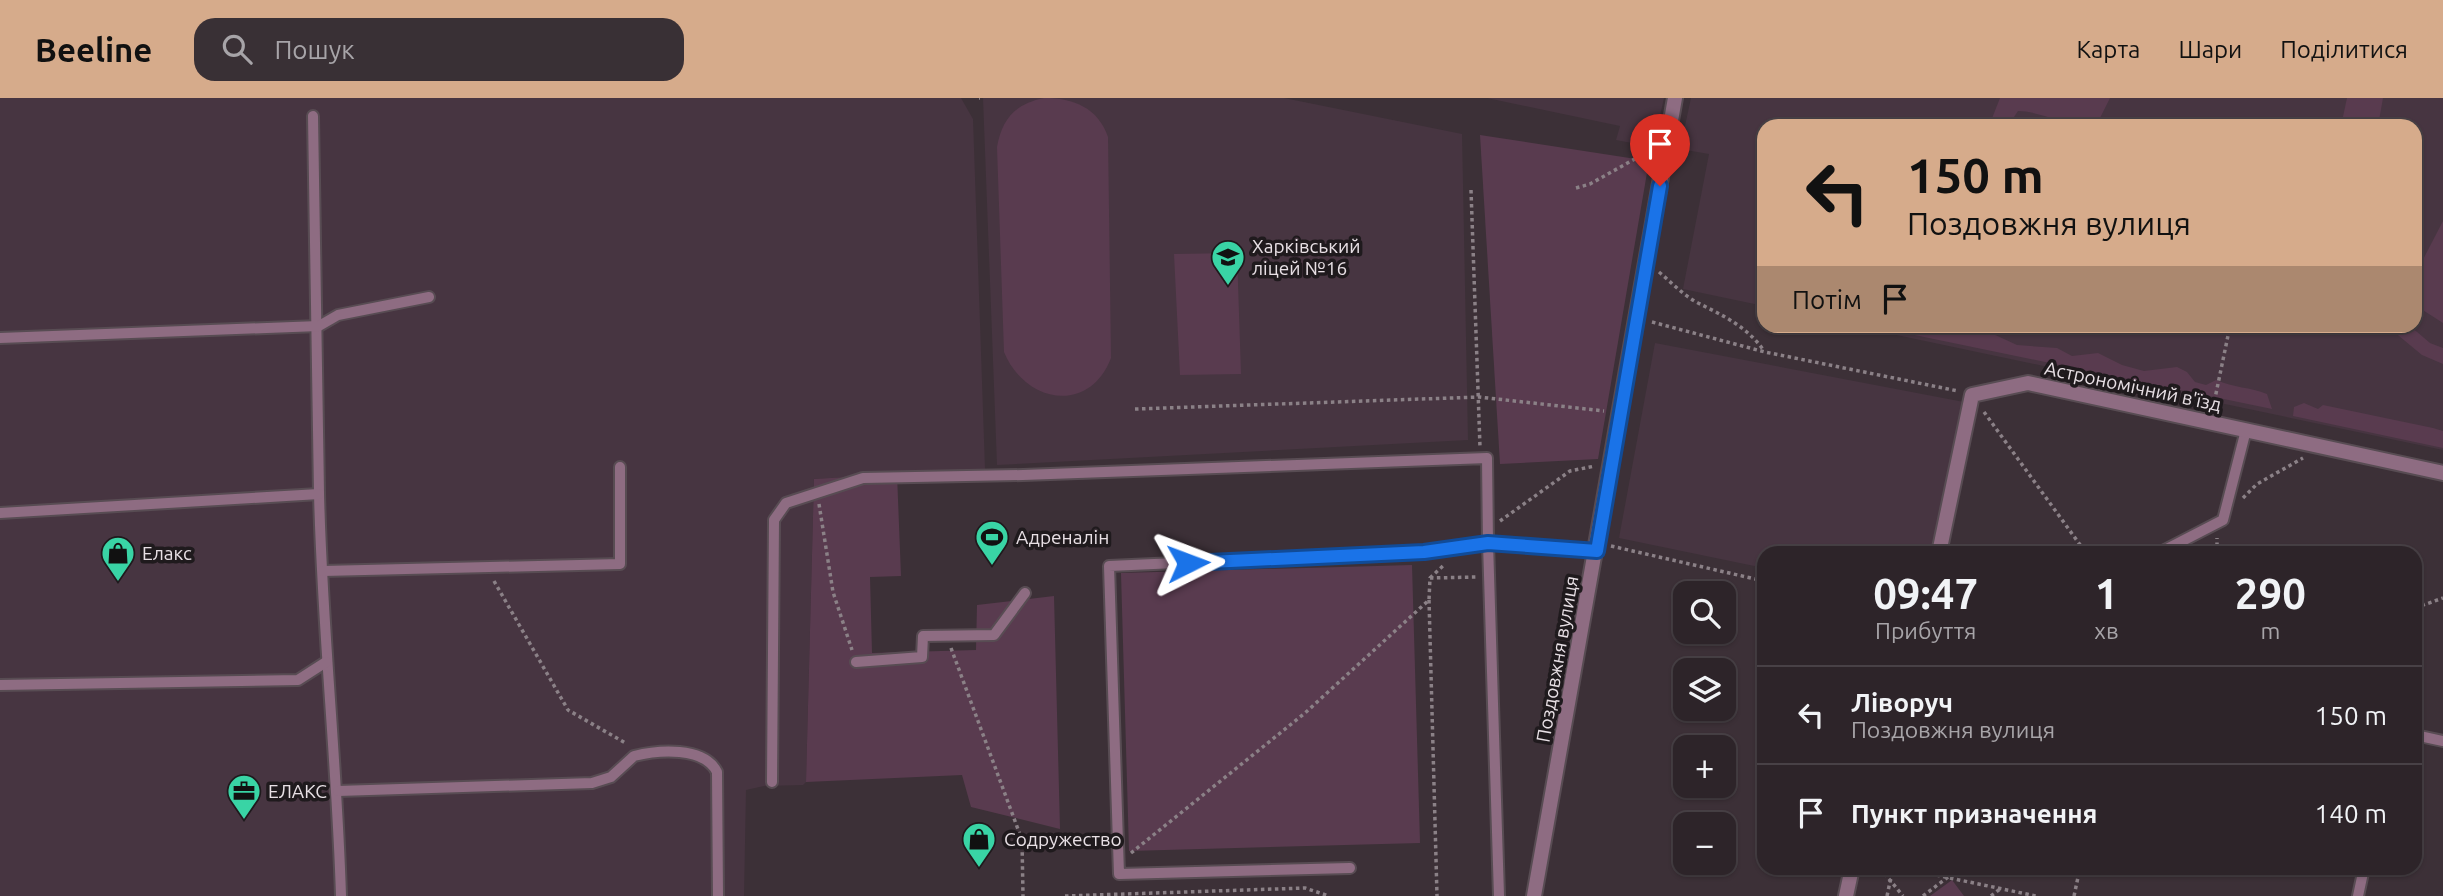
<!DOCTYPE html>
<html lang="uk">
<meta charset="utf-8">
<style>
body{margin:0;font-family:Ubuntu,sans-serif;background:#393035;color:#f1f3f6;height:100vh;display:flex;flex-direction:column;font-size:26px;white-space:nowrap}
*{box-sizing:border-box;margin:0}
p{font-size:23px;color:#a7a4a8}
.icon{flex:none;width:38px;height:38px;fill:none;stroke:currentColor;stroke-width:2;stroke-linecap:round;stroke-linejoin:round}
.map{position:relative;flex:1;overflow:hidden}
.panel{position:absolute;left:1757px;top:448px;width:665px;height:329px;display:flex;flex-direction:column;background:#2d2429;border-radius:21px;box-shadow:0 2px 5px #0004,0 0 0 2px #484146}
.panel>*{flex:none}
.hud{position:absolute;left:1757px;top:21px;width:665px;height:214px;border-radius:21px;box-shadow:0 2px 5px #0004,0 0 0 2px #484146;background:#d6ab8b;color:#111;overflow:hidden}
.buttons{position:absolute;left:1673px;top:483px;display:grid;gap:14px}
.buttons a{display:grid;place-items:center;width:63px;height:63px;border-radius:14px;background:#2d2429;box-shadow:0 2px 5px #0004,0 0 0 2px #484146;font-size:35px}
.pin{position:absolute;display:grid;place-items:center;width:60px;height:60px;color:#fff;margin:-72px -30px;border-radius:50% 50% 50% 0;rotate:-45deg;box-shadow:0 0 7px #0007}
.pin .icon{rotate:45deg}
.me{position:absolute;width:77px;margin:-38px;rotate:87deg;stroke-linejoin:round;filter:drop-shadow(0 0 5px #0008)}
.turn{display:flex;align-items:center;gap:24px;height:147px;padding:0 35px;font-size:32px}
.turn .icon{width:91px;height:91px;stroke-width:2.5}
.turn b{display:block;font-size:49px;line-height:60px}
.then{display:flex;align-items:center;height:66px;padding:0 35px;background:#0003;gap:14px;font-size:26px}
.eta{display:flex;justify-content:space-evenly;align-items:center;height:119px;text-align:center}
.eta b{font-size:42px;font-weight:700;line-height:49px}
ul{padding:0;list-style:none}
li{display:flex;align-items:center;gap:21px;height:98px;padding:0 35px;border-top:2px solid #484146}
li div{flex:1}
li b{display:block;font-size:26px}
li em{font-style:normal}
header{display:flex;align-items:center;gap:42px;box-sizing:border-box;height:98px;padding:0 35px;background:#d6ab8b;color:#111}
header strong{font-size:33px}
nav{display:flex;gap:38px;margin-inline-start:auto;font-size:24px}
.search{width:490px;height:63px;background:#393035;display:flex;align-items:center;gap:18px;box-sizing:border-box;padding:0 24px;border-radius:21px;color:#a7a4a8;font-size:26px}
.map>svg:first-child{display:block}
.built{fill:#473541}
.green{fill:#593b4f}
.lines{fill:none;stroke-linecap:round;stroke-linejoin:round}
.service-casing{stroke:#584c53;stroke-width:14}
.minor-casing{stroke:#584c53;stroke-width:18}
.path{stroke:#8b8187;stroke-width:3.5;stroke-dasharray:3.5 3.5;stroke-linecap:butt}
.service{stroke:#8e6c82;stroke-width:10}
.minor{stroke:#8e6c82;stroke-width:14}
.route-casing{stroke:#114b97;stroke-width:18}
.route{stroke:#1a73e8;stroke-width:12}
.labels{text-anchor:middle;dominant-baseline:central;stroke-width:7;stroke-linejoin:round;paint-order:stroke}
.poi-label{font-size:19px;fill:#e8e0e5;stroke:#1f1a1d;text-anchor:start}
.street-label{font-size:19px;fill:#e8e0e5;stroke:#1f1a1d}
</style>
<header>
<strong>Beeline</strong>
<div class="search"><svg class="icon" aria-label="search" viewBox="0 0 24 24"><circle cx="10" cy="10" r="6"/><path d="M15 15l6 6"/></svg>Пошук</div>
<nav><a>Карта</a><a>Шари</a><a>Поділитися</a></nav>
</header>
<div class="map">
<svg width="2443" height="798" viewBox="0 0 2443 798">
<rect width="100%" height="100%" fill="#3c3037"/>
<g class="built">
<path d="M0,0h961l12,21 12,350 -171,10 -8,303 -3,3 -39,1 -18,4 -2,106h-744z"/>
<path d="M983,0h301l178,36 6,306 -471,25z"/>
<path d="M1487,0h177l-11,49 -37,-7 4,-14z"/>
<path d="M1691,0h752v352l-589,-124h561v-200h-651v180l-81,-17 26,-135 -29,-5z"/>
<path d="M1655,245l309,59 -34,151h-166v15l-145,-30z"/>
</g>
<g class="green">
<path d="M1044,0c30,0 54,10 64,39l3,221c-22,57 -86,45 -107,-6l-7,-205c5,-28 18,-43 47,-49z"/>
<path d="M2000,0h110l-13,26c-25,7 -53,-13 -79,-13l-10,15h-19z"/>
<path d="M2347,0h36l-5,28h-37z"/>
<path d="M1480,37l169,26 -51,298 -98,5z"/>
<path d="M2443,123v102l-28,-18v-30z"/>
<path d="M1237,155l4,121 -61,1 -6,-121z"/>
<path d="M1871,228l107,1 39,18 40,3 15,8 26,-3 24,12 22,6 33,-4 10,5 8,10 11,3 10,-5c18,8 34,7 51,14l5,15z"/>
<path d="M2373,228h37l20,17 13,5v16l-21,-9 -29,-24z"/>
<path d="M2304,305l14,6 5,-4 110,23 10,3v17l-150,-32 1,-9z"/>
<path d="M897,376l4,102 -31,1 2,76 104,-3 1,-45 77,-9 6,233 -89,-22 -9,-32 -156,7 8,-303z"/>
<path d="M1412,467l8,278 -291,8 -8,-278z"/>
<path d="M1952,782l12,16h-34z"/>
</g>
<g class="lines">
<defs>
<g id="service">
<path d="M313,18c3,126 3,251 6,377 3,135 18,268 22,403"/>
<path d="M0,240l319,-12 19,-11 91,-18"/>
<path d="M0,415l319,-19"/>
<path d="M2159,455l64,-33 23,-90"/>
<path d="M323,473l297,-7v-97"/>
<path d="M856,564l66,-5 1,-21 71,-1 31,-42"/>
<path d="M0,587l298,-5 28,-18"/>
<path d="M2415,637l28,6"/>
<path d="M772,684l2,-262 12,-17 77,-25 160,-3 464,-17 1,85 109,8"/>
<path d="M338,693l254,-8 19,-6 23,-21c24,-6 70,-10 83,16l1,124"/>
<path d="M1350,770l-231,6 -10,-308 315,-14 64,-9 11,353"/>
<path d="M2358,798l6,-28"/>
</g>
<g id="minor">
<path d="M1939,455l33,-158 56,-12 415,90"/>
<path d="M1534,798l141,-798"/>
<path d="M1846,798l6,-28"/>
</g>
</defs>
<use href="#service" class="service-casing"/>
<use href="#minor" class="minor-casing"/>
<g class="path">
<path d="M979,0h1"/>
<path d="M1576,90l14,-4 59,-33"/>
<path d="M1471,92l9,257"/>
<path d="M1659,174c13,11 24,23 39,31 24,12 50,24 66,48"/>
<path d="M1652,224l113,30 193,39"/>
<path d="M2213,310l17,-82"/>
<path d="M1135,311l344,-12 125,14"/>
<path d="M1984,314l102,141"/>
<path d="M2243,400l14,-14 46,-26"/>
<path d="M819,406l14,88 19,58"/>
<path d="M1500,423l70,-50 25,-5"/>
<path d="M1611,448l153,35"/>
<path d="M2217,455v-15"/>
<path d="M1430,480l15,-14"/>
<path d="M494,483l74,129 59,34"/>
<path d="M1429,502l8,296"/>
<path d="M2415,510l28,-10"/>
<path d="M951,550l71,192 1,56"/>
<path d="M1131,755l174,-140 124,-113 1,-22 47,-1"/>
<path d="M1880,770l23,28"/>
<path d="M1902,770l134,28"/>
<path d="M1065,798l240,-8 24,8"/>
<path d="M1887,798l6,-28"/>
<path d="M1923,798l25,-19"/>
<path d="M1991,798l9,-7"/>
<path d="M2074,798l6,-28"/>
</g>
<use href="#service" class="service"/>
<use href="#minor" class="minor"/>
</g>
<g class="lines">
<defs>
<path id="route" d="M1188,465l236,-11 64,-9 109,8 63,-365"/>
</defs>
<use href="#route" class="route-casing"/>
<use href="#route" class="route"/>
</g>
<defs>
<symbol id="school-pin" viewBox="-11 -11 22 30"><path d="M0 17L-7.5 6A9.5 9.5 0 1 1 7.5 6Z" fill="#39d4a5" stroke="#1f1a1d"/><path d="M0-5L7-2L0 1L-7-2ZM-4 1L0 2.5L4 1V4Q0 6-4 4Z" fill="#111"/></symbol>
<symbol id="stadium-pin" viewBox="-11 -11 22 30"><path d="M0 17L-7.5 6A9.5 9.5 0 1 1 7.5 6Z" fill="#39d4a5" stroke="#1f1a1d"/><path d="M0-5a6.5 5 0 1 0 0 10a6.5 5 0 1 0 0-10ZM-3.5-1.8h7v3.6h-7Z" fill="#111"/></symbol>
<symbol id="shop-pin" viewBox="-11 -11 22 30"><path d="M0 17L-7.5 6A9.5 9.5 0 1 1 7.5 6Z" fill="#39d4a5" stroke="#1f1a1d"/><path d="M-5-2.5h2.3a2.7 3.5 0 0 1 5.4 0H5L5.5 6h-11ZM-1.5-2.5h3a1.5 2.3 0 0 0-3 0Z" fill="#111"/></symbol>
<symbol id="office-pin" viewBox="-11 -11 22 30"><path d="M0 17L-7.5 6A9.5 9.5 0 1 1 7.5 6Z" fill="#39d4a5" stroke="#1f1a1d"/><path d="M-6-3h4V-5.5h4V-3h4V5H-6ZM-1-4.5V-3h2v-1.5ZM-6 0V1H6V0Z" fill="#111"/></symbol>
</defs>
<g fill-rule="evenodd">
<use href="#school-pin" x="1209" y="140" width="38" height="52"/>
<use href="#stadium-pin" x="973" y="420" width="38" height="52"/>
<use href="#shop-pin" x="99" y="436" width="38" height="52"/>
<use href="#office-pin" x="225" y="674" width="38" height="52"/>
<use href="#shop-pin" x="960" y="722" width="38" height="52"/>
</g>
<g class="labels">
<g class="poi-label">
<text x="1252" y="148">Харківський<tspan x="1252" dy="22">ліцей №16</tspan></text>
<text x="1016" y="439">Адреналін</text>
<text x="142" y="455">Елакс</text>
<text x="268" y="693">ЕЛАКС</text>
<text x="1004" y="741">Содружество</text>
</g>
<g class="street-label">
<text transform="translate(2133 288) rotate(12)">Астрономічний в'їзд</text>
<text transform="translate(1557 561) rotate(-80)">Поздовжня вулиця</text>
</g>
</g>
</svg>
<div class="buttons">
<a><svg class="icon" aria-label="search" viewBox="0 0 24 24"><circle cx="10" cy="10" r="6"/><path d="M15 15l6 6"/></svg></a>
<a><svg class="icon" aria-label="layers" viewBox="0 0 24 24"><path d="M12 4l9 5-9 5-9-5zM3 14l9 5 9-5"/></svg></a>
<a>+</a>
<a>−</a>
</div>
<div class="pin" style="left:1660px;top:88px;background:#d93025"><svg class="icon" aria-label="arrive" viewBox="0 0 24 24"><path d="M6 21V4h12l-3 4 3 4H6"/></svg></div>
<svg class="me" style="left:1188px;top:465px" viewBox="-20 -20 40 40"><path d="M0-17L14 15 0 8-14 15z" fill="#1a73e8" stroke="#fff" stroke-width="4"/></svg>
<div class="hud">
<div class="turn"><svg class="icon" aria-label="left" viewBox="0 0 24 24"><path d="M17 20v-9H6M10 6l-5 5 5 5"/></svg><div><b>150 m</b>Поздовжня вулиця</div></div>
<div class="then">Потім<svg class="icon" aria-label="arrive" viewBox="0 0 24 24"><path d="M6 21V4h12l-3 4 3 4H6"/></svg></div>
</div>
<section class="panel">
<div class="eta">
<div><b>09:47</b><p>Прибуття</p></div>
<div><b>1</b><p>хв</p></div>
<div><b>290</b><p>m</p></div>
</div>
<ul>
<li><svg class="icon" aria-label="left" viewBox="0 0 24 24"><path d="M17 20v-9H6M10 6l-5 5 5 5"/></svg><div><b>Ліворуч</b><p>Поздовжня вулиця</p></div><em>150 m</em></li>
<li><svg class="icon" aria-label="arrive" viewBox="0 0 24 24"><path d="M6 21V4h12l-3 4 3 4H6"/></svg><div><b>Пункт призначення</b></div><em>140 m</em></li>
</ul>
</section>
</div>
